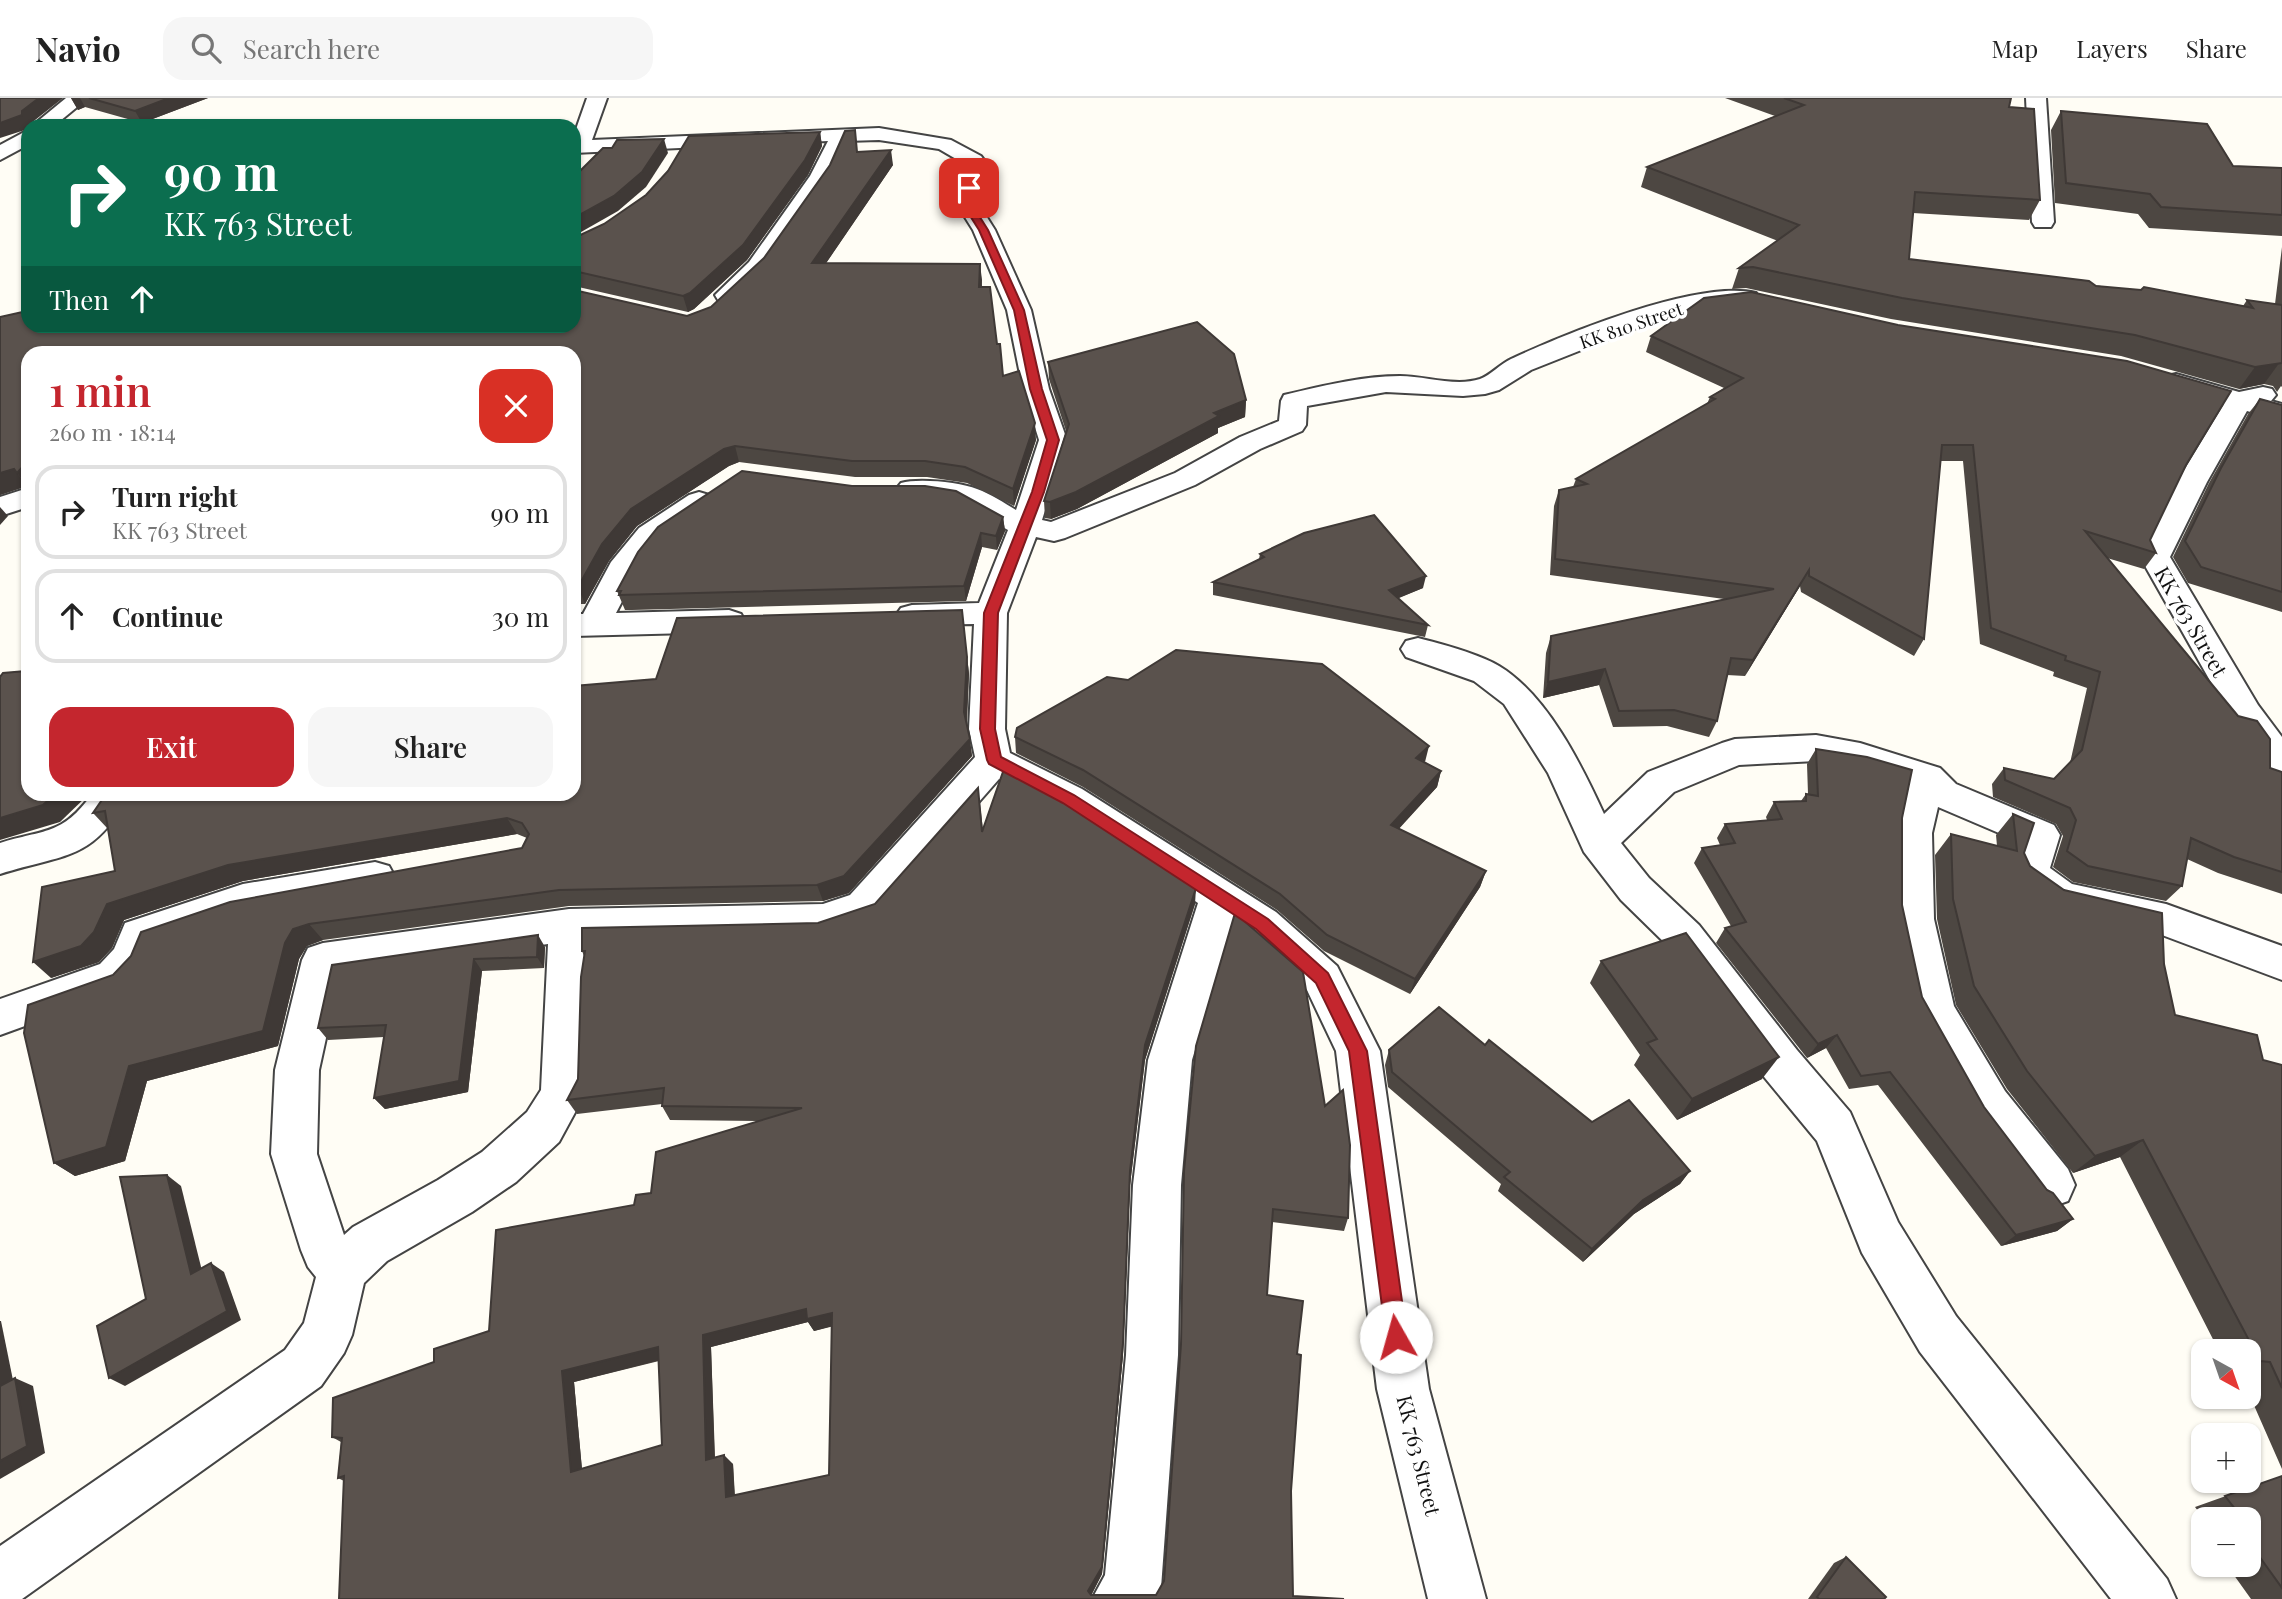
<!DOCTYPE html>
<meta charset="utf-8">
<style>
body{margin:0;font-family:"Playfair Display",serif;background:#f6f6f6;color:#222;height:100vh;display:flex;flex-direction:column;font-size:26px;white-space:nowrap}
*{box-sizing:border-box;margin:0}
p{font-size:23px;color:#767676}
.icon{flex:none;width:38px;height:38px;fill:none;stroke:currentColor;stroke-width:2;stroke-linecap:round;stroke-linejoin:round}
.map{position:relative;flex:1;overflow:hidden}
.details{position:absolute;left:21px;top:248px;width:560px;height:455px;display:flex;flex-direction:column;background:#fff;border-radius:21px;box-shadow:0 2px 5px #0004}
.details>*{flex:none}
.top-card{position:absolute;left:21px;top:21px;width:560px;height:214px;border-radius:21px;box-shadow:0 2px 5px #0004;background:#0b6e4f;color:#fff;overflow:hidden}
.needle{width:46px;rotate:140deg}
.controls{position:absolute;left:2191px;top:1241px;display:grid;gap:14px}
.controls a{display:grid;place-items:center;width:70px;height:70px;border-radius:14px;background:#fff;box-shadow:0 2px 5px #0004;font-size:35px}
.pin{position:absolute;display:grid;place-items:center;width:60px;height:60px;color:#fff;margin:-30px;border-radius:14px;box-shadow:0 4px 10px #0006}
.me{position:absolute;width:77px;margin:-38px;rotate:353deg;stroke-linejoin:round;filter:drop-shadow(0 0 5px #0008)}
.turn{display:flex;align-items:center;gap:24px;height:147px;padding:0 28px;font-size:32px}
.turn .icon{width:91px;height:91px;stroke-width:2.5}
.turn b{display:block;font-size:49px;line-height:60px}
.then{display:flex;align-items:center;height:66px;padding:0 28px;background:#0003;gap:14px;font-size:26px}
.round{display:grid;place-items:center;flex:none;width:74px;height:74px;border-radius:21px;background:#f6f6f6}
.overview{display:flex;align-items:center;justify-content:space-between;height:119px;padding:0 28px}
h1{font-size:42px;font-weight:600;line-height:52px;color:#c4262e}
.primary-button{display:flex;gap:14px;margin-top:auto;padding:14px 28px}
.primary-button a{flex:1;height:80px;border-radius:21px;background:#c4262e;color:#fff;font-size:28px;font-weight:600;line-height:80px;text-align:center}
.primary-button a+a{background:#f6f6f6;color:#222}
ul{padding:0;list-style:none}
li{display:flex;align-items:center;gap:21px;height:94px;margin:0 14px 10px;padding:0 14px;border:4px solid #e0e0e0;border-radius:21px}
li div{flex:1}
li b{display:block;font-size:26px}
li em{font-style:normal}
header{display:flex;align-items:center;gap:42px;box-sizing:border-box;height:98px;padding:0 35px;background:#fff;border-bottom:2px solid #e0e0e0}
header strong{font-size:33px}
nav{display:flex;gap:38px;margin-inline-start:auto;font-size:24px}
.search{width:490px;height:63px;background:#f6f6f6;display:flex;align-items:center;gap:18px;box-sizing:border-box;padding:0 24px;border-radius:21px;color:#767676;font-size:26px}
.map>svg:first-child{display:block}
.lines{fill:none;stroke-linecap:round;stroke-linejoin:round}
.minor-casing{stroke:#444;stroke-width:4}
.minor{fill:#fff;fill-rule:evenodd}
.wall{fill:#4d4742;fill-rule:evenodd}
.shaded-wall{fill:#3f3936}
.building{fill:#5a524d;stroke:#3f3936;stroke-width:2;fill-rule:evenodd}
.route{fill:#c4262e;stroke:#7f191e;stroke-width:2}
.labels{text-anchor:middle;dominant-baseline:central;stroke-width:7;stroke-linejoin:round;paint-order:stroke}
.far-street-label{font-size:18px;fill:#111;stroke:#fff}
.street-label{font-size:21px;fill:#111;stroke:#fff}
</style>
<header>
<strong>Navio</strong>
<div class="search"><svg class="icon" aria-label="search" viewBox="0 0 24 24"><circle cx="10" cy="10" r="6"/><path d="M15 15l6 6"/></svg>Search here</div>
<nav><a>Map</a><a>Layers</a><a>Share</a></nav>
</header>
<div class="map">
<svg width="2282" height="1501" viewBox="0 0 2282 1501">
<rect width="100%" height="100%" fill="#fffdf5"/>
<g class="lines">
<defs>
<g id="minor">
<path d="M66,0h22l-34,28h-22z"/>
<path d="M587,0h20l-15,42 287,-12 72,12 30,16 3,4 -6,43 17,27 36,80 18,79 18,51 -25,80 9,2 124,-49 65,-36 39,-16 2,-20 3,-6c38,-9 77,-19 116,-19 25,0 56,11 80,3 11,-4 20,-15 31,-20 54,-25 187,-80 245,-66l3,5 -3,5 -62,8 -52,15 -111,44 -32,20 -14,4 -22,2 -77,-4 -79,14 -1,19 -4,6 -42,18 -65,36 -130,53 -11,3 -18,-4 -29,76 -2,116 5,24 72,36 194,123 61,54 43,85 49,338 57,210h-58l-51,-210 -41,-338 -29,-61 -59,-54 -16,-11 -40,135 -11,125 -3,170 -17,233 -5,11h-64l13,-24 21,-220 7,-170 15,-125 50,-157 -142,-94 -57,-30 -121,138 -55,19 -234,5 -4,153 -26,48 -43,40 -44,30 -85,49 -23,22 -12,52 -8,18 -23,33 -299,213h-22v-53l285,-196 19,-27 12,-46 -8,-10 -7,-17 -30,-96 4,-84 27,-110 6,-12 15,-5 246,-34 254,-5 27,-9 125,-138 -6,-28 5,-105 -62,1 -11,-3 -5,-7 5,-7 11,-3 67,-2 29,-73 -48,-27 -59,-8 -5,-6 5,-6c17,-5 59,-1 76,6 14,5 27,14 39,21l23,-70 -16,-51 -16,-79 -34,-80 -17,-27 7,-40 -24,-14 -60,-9 -33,1c-3,23 -89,149 -112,159 -5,3 -10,1 -16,0l-3,-5 34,-33 61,-86 18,-35 -254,12v-18zM548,846l-7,146 -14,22 -45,40 -44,28 -85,47 -9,8 -27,-81 2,-84 21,-96z"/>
<path d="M2026,0h20l8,124 -3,5h-16l-3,-5z"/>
<path d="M28,32v15l-28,15v-15z"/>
<path d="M2176,276l63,18 24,-5 9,2 4,6 -5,6 11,3v17l-35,-10 -40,71 -37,75 88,148 24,32v39l-13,-4 -35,-49 -94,-166 37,-75 47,-78 -57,-16 -4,-6 4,-6z"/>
<path d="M28,390v19l-28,9v-19z"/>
<path d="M699,394l10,3 5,6 -5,6 -48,33 -20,25 -25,48 113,-3 12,4 4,7 -4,7 -12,4 -155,4v-22h9l28,-52 28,-34 50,-33z"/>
<path d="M1418,540c24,6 61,16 81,28 48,29 82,98 105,148l44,-42 74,-29 13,-4 81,-4 44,8 80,25 16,16 98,41 6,10 -10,33 22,16 94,20 116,42v34l-120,-45 -115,-27 -32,-23 -6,-11 11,-32 -82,-35 -6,26 2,86 20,87 51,85 63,78 7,16 -7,16 -17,6 -17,-6 -61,-82 -60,-109 -19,-91v-86l13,-49 -49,-15 -42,-8 -77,4 -65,27 -53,51 28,35 50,47 98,125 53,62 48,110 58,94 211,263 9,20h-65l-191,-247 -58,-99 -45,-112 -52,-63 -94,-129 -50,-49 -37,-48 -36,-79 -44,-69 -30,-23 -68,-24 -5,-8 5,-8z"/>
<path d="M92,696h38c-38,68 -64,59 -130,80v-31c44,-14 62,-7 92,-49z"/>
<path d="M375,764l14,4 6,11 -6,11 -145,28 -88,30 -10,24 -16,18 -130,47v-36l100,-35 14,-15 11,-26 118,-39z"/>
</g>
</defs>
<use href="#minor" class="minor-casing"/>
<use href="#minor" class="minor"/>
</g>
<g class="wall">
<path d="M71,0h137l-66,25 -57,-16 -7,3z"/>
<path d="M1725,0h286l-2,9 31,93 -11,20 -116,-7 -4,46 334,47 4,-6 28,4 7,-57v140l-1,-1 -4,6 -4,-6 -9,-2 -25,5 -118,-33 -230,-37 -145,-31 -14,1 7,-21 39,-27 -137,-54 6,-20 128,-51z"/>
<path d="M2061,13l172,55 49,2v68l-133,-8 -11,-14 -83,-11 -4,-73z"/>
<path d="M820,34l2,14 -14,29 -61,85 -53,49 -6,3 -114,-26v-48z"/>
<path d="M858,54l35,13 -67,98 154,1 2,23 15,57 6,32 33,64 -22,66 -47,-23 -40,-6h-72l-116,-15 -10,4 -92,60 -28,35 -24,43h-11v-250h-546v133l-1,-1 -27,9v-178l28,9 44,4 615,-14 24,-9 53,-49z"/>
<path d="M1651,238l535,129 -36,75 6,13 -12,16 -37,-11 163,210 12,4v122l-64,-21 -31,-14 -5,27 -16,15 -93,-19 -20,-15 10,-31 -7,-12 -63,-27 -1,-13 12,-16 50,11 16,-16 17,-75 -34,-12 1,-4 -74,-28 -17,-183h-23l-16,178 -10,17 -113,-64 -1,-6 -55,90 -18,-1 -10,46 -8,16 -42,-11 -54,1 -14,-42 -56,13 3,-45 5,-17 173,-37 -174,-24 4,-69 5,-16 14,-3 3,-8 131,-75 3,-7 14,-9 -78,-36z"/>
<path d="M1048,264l198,38 -1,17 -27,11v5l-141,76 -26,10 -6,-1 -1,-17 22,-70 -17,-52z"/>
<path d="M2260,301l22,6v207l-94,-29 -15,-26 36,-74 39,-69z"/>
<path d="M1003,419l2,14 -8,19 -15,-3 -16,54 -334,9h-7l-8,-19z"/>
<path d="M1260,456l163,34 -25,10 30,27 -3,12 -212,-42v-13l46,-23z"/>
<path d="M962,512l7,64 -2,51 5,31 -123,137 -26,8 -254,5 -246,34 -16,6 -8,13 -21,87 -131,35 -22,80 -50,15 -21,-13 -26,-158 494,-157 5,-10 -10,-4 -274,47 -119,39 -12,28 -13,14 -48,16 64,-107 -7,-42 -15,-16 563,-134z"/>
<path d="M1015,639l410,25 16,9 -4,16 -39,42 88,42 -6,16 -70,107 -86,-43 -47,-41 -194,-123 -67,-34z"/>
<path d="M1816,651l86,69v87l20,92 62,110 63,83 26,29 -16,12 -56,15 -123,-161 -29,4 -23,-41 -19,10 -91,-115 9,-15 6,-2 -37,-63 8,-15 18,-3 -3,-7 8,-14 42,-4 -1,-3 8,-15 27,-1 5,-7h2l-1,-30z"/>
<path d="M980,706l3,26 212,74 -50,156 -15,125 -7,170 -21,219 -11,21h65l8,-14 17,-226 3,-184 141,-65 23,112 -4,13 -72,-9 -5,73 30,59 -6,137 2,105 -954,3 5,-118 -6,-3 3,-36 -9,-5 102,-75 55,-31 145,-126 17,-12 106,-72 -87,-1 -8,-14v-2l-85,10 -10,-14 11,-21 6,-123 -2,-5 236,-28 57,-19zM808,1224l6,9 18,-5 -3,149 -94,21 -2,-32 -18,-7 -4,-110zM659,1263l3,84 -80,24 -8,-87z"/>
<path d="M2013,716l11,39 6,13 134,98 11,51 88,45 19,5v404l-33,-75v-43h-30l-99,-194 -47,16 -66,-84 -51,-84 -19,-86 -2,-64 16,-21 46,12 -1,-11z"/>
<path d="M545,849l-1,21 -62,3 -14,121 -83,17 -11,-11 10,-61 -56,3 -10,-12 14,-63z"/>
<path d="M1601,863l161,118 -85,41 -43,-55 6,-10 -50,-72z"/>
<path d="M1485,947l107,77 98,49 -10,13 -46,30 -51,48 -85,-71 3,-7 -113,-97 -3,-22 4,-15z"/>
<path d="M2282,1378v123h-31l-25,-35h23v-45h-45l-9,-12z"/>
<path d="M1846,1459l38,42h-76l26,-36z"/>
</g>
<g class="shaded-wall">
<path d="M39,0h24l-33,26v2h-2v3l-28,9v-15l22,-12z"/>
<path d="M71,0h9l5,9 -7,3z"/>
<path d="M169,0h39l-66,25 -7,-12z"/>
<path d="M820,34l2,14 -14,29 -61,85 -53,49 -6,3 -5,-16z"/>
<path d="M664,41l4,14 -22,34 -28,24 -44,25v-18z"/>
<path d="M891,52l2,15 -77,113 -4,-15z"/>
<path d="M980,166l2,16 -1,23 -2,-16z"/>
<path d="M66,228h4l4,6 -6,-1z"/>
<path d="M2280,264l-16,22 -25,5 16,-22z"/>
<path d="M1246,302l-1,17 -27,11v5l-141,76 -26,10 -1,-17 164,-89z"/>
<path d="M1035,325l1,17 -22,66 -1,-17z"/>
<path d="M735,348l4,16 -10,4 -92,60 -28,35 -24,43 -7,-17 24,-43 29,-35 93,-60z"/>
<path d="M28,363v25l-11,-13z"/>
<path d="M14,371l13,17 -27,9v-22z"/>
<path d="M0,409l8,9 -8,9z"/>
<path d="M1003,419l2,14 -8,19 -1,-14z"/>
<path d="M981,435l1,14 -16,54 -2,-15z"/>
<path d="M1809,472l-9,16 -55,90 8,-16z"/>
<path d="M1426,478l-3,12 -36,15 2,-13z"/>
<path d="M962,512l7,64 -3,55 -2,-17z"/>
<path d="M1605,571l-6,16 -56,13 5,-16z"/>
<path d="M970,641l2,17 -123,137 -26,8 -6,-16z"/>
<path d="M1429,648l-4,16 -9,-4z"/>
<path d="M1441,673l-4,16 -50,55 4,-17z"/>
<path d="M55,696h34l-29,28 -60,18v-22z"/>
<path d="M507,720l10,16 -274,47 -119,39 -12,28 -13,14 -48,16 -18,-16 74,-58 121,-39z"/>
<path d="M1486,773l-6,16 -70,107 5,-15z"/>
<path d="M1196,790l-1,16 -50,156 -15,125 -7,170 -21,219 -12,24 -2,-7 42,-420 15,-126z"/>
<path d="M309,826l14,16 -16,6 -8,13 -21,87 -131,35 -22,80 -50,15 -21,-13 75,-97 156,-123 8,-14z"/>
<path d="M538,837l7,12 -1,21 -7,-11z"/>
<path d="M474,861l8,12 -14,121 -83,17 -11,-11z"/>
<path d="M1837,937l-11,13 -19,10 11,-14z"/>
<path d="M1779,959l-17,22 -85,41 15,-21z"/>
<path d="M2143,1042l-23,17 -47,16 22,-17z"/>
<path d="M1690,1073l-10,13 -46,30 -51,48 9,-13 51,-49z"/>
<path d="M167,1077l14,11 24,97 -14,-9z"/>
<path d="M2073,1121l-16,12 -56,15 15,-11z"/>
<path d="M211,1165l13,9 17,48 -116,66 -16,-8z"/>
<path d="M806,1211l26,4 6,12 -24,6 -6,-9 -97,25 4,122 -9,-9 -3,-125z"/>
<path d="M0,1223h1l15,74 -16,-7z"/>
<path d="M658,1249l10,11 -94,24 9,99 -12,-9 -9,-101z"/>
<path d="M15,1280l18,8 12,67 -45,26v-18z"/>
<path d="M724,1357l9,9 2,42 -9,-9z"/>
</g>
<g class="building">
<path d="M0,0h39l-17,13v4l-22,8z"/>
<path d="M89,0h80l-34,13z"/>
<path d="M1784,0h227l-2,9 25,2 6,91 -125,-8 -6,67 180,22 7,5 45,4 3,-3 109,21 -6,-8 35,5v58l-27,4 -120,-32 -233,-37 -149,-31 -14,1 60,-43 -152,-58 157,-62z"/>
<path d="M2061,13l146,13 26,42 49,2v47l-121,-8 -11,-13 -84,-11z"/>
<path d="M855,32l2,22 34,-2 -79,113 168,1 -1,23h11l7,57h3l3,32 16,-5 16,52 -22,66 -48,-22 -40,-6h-73l-117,-15 -11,3 -93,60 -29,35 -24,43h-4v-233h-546v107l-11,12 -3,-4 -14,4v-156l27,-6 1,15h38l2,5 18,-5h488v-36l113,26 24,-9 53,-49 66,-93 15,-34z"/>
<path d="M820,34l-15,28 -62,85 -53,48 -7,3 -109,-25v-33l30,-14 42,-29 22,-24 21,-35z"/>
<path d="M664,41l-22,33 -28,24 -40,22v-41l29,-29h9l5,-8z"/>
<path d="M1751,194l147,33 229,36 104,30 -45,74 -36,75 6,13 -71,-22 153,185 19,5 13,18v29l12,4v100l-48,-15 -43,-19 -9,48 -94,-20 -21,-15 9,-31 -6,-12 -65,-28 -1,-12 50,11 28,-29 18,-78 -35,-12 1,-4 -75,-28 -18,-183h-31l-18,194 -115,-63v-6l-56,90 -22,-2 -14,63 -43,-11 -55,1 -14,-42 -57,13 3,-46 223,-47 -219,-30 4,-69 28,-6 -11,-5 139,-80 -5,-2 33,-19 -92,-42 53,-38z"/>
<path d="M1197,224l37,32 12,46 -32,13 5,3 -143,76 -26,10 -6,-1 25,-77 -21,-62z"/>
<path d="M2260,301l22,6v187l-81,-25 -16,-26 36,-73z"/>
<path d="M742,373l110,15h73l31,5 47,26 -7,19 -15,-3 -17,53 -345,9 2,-4h-4l21,-39 20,-25z"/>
<path d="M1374,417l52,61 -37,14 39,35 -215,-43 51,-25 -4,-3 44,-21z"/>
<path d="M962,512l5,47 -3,55 6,27 -126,137 -27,9 -258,5 -250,34 -16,5 -8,14 -22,88 -134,35 -23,81 -52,16 -30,-130 4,-28 85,-30 18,-19 10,-24 89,-30 292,-54 7,-14 -7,-11 -15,-5 -279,47 -121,39 -13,28 -13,14 -48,16 9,-75 73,-16 -10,-60 -12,2 13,-19h468v-108l82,-7 21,-61z"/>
<path d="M1176,552l146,14 107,82 -13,12 25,13 -50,54 95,46 -71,108 -88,-44 -47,-41 -197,-124 -68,-33 2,-9 90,-51 21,3z"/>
<path d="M28,570v126h27l-12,11 -43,13v-141l3,-4 23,-2z"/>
<path d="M1816,651l51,8 45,13 -10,48v87l20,92 62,110 63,83 6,3 20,26 -57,16 -126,-163 -29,4 -24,-41 -19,9 -93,-116 21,-6 -44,-74 33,-5 -10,-19 57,-5 -8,-17 32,-1v-7l12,2z"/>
<path d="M1004,671l49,26 143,93 -51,157 -15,126 -7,172 -21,224 -14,24 3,4h65l8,-14 17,-237 3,-173 12,-125 39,-133 68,59 22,134 18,-16 7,55 -2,73 -75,-9 -6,86 36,6 -6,53 4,1 -10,136 2,105 51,3h-1005l5,-123 -6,2 4,-40 -10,-1 1,-39 101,-36v-13l55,-18 7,-101 138,-25 2,-10 15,-2 5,-41 146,-44 -140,-2 2,-18 -97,12 11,-21 3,-102 4,-26h-3v-23l236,-5 57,-19 103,-116 4,44zM806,1211l1,10 25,-6 -3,162 -103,22 -2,-42 -18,5 -3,-125zM658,1249l4,98 -91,27 -9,-101z"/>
<path d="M2013,716l21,9 -10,30 6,13 34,24 98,23 2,51 11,51 82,20 6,25 19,5v323l-12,-26 -10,-1 -117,-221 -48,16 -68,-85 -53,-85 -21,-87 -2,-65 66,17z"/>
<path d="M1686,835l93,124 -87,42 -45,-56 10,-4 -56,-78z"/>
<path d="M538,837l-1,22 -63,2 -15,122 -85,17 12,-73 -68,3 14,-63z"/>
<path d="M1439,909l46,38 4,-5 103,82 37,-22 61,71 -47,29 -51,49 -88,-72 6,-5 -118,-100 -3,-22z"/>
<path d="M167,1077l24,99 20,-11 16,48 -118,67 -12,-52 49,-27 -26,-122z"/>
<path d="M15,1280l12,68 -27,15v-75z"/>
<path d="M2282,1378v112l-33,-46v-23h-6l-18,-23z"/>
<path d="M1846,1459l40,40 -2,2h-65l-2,-2z"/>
</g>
<path class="route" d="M966,88l7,2 -2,15 17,27 36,80 18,79 17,51 -15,52 -46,121 -3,116 6,28 73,38 194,124 60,54 39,78 40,286 -3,7 -8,3 -7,-3 -3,-7 -37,-286 -33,-68 -60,-54 -193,-126 -74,-39 -2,-4 -7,-31 4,-116 48,-121 15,-52 -17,-51 -16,-79 -35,-80 -17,-27z"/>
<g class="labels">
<g class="far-street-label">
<text transform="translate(1631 227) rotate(-19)">KK 810 Street</text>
</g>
<g class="street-label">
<text transform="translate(2192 523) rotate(60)">KK 763 Street</text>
<text transform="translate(1420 1357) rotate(76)">KK 763 Street</text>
</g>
</g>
</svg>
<div class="controls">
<a><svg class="needle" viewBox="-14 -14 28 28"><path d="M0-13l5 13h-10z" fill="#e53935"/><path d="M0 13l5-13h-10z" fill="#767676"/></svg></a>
<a>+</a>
<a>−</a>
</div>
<div class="pin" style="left:969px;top:90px;background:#d93025"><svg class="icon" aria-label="arrive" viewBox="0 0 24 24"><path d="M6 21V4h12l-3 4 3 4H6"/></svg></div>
<svg class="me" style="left:1396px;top:1239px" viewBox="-20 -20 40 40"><circle r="19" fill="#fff"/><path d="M0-13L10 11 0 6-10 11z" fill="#c4262e"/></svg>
<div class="top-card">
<div class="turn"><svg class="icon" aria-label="right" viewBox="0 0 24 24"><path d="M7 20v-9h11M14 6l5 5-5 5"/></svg><div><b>90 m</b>KK 763 Street</div></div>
<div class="then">Then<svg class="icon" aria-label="ahead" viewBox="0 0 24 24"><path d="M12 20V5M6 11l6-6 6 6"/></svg></div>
</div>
<section class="details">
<div class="overview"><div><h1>1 min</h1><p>260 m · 18:14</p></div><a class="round" style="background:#d93025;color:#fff"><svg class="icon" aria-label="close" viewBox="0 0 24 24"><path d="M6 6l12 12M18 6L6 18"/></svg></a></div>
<ul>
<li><svg class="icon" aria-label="right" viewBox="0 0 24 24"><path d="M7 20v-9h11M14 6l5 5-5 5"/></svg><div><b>Turn right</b><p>KK 763 Street</p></div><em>90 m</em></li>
<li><svg class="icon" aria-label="ahead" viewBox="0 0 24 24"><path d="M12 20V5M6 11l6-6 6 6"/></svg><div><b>Continue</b></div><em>30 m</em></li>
</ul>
<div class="primary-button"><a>Exit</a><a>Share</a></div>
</section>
</div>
